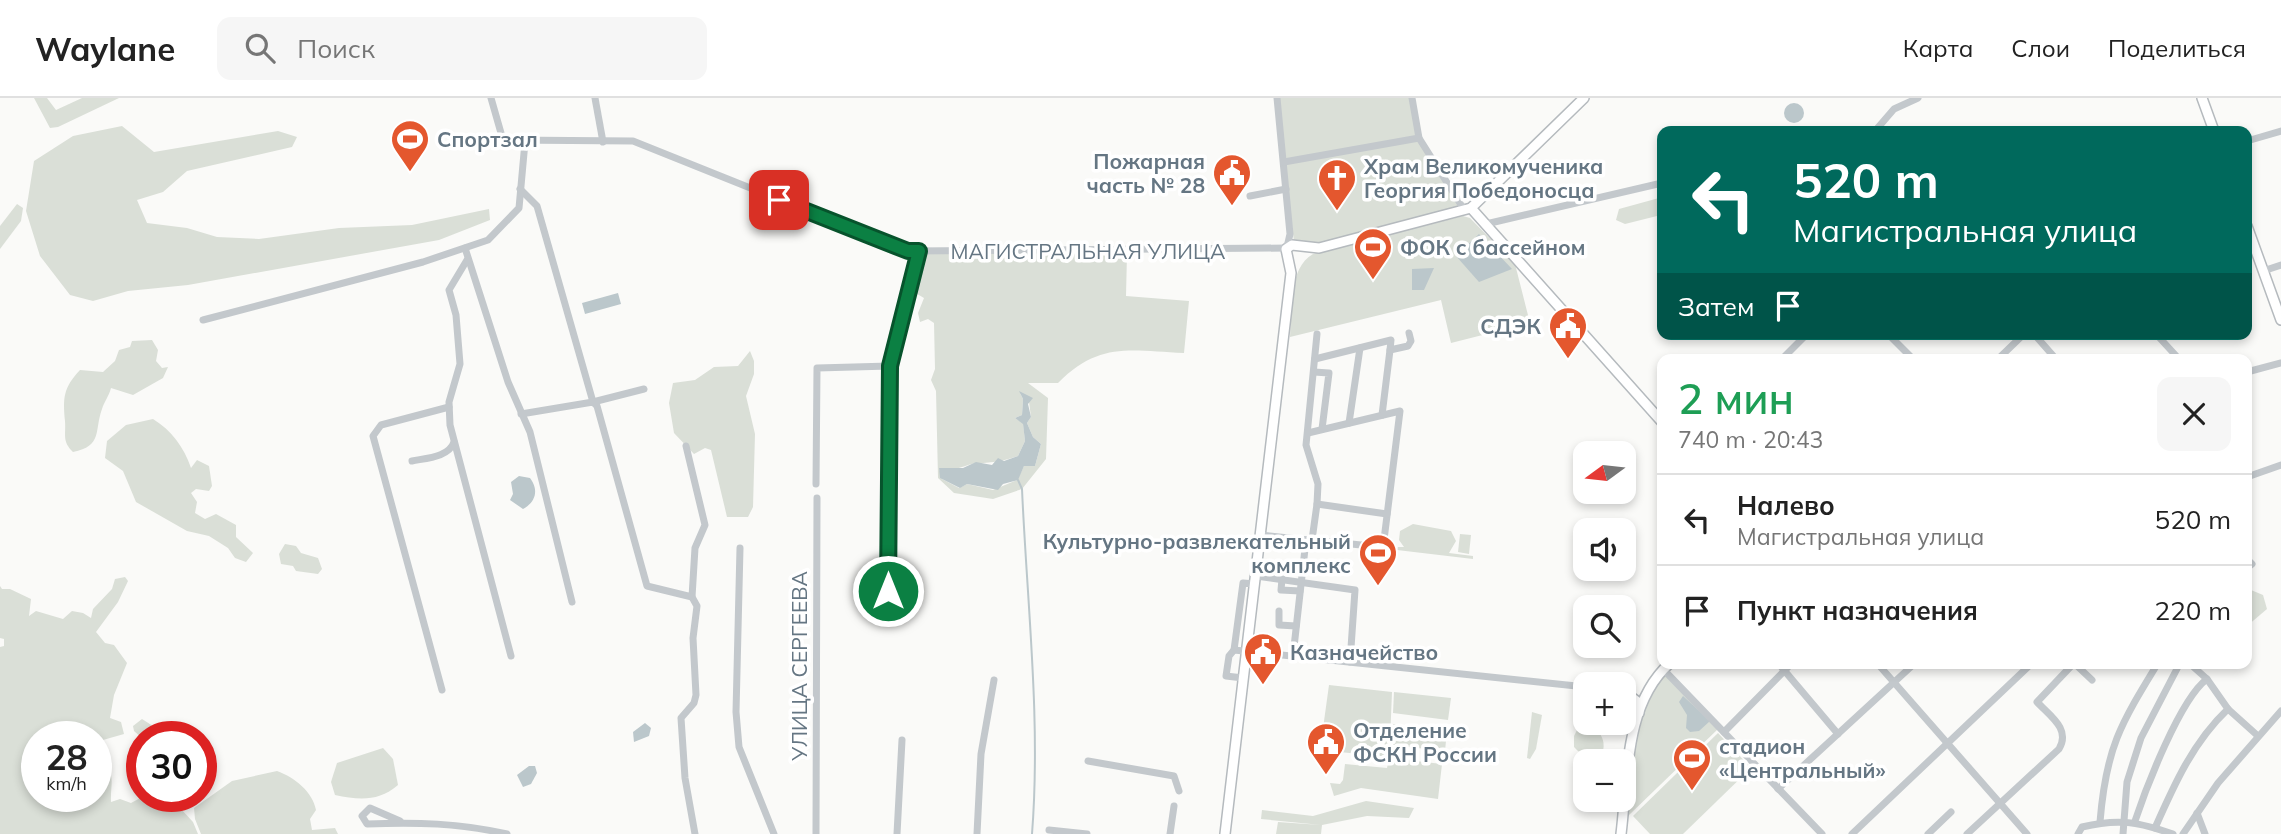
<!DOCTYPE html>
<html lang="ru">
<meta charset="utf-8">
<style>
body{margin:0;font-family:Mulish,sans-serif;background:#f6f6f6;color:#222;height:100vh;display:flex;flex-direction:column;font-size:26px;white-space:nowrap}
*{box-sizing:border-box;margin:0}
p{font-size:23px;color:#767676}
.icon{flex:none;width:38px;height:38px;fill:none;stroke:currentColor;stroke-width:2;stroke-linecap:round;stroke-linejoin:round}
.map{position:relative;flex:1;overflow:hidden}
.sheet{position:absolute;left:1657px;top:256px;width:595px;height:315px;display:flex;flex-direction:column;background:#fff;border-radius:14px;box-shadow:0 4px 10px #0003}
.sheet>*{flex:none}
.guide{position:absolute;left:1657px;top:28px;width:595px;height:214px;border-radius:14px;box-shadow:0 4px 10px #0003;background:#00695c;color:#fff;overflow:hidden}
.needle{width:46px;rotate:255deg}
.buttons{position:absolute;left:1573px;top:343px;display:grid;gap:14px}
.buttons a{display:grid;place-items:center;width:63px;height:63px;border-radius:14px;background:#fff;box-shadow:0 4px 10px #0003;font-size:35px}
.speed{position:absolute;left:21px;top:623px;display:flex;gap:14px;font-size:35px;font-weight:700;text-align:center}
.speed>*{display:grid;place-content:center;width:91px;height:91px;border-radius:50%;background:#fff;box-shadow:0 4px 10px #0003;line-height:1}
.speed small{font-size:18px;font-weight:400}
.speed .limit{border:10px solid #d22;background:#fff;color:#111}
.pin{position:absolute;display:grid;place-items:center;width:60px;height:60px;color:#fff;margin:-30px;border-radius:14px;box-shadow:0 4px 10px #0006}
.me{position:absolute;width:77px;margin:-38px;rotate:0deg;stroke-linejoin:round;filter:drop-shadow(0 0 5px #0008)}
.turn{display:flex;align-items:center;gap:24px;height:147px;padding:0 21px;font-size:32px}
.turn .icon{width:91px;height:91px;stroke-width:2.5}
.turn b{display:block;font-size:49px;line-height:60px}
.then{display:flex;align-items:center;height:66px;padding:0 21px;background:#0003;gap:14px;font-size:26px}
.round{display:grid;place-items:center;flex:none;width:74px;height:74px;border-radius:14px;background:#f6f6f6}
.headline{display:flex;align-items:center;justify-content:space-between;height:119px;padding:0 21px}
h1{font-size:42px;font-weight:600;line-height:52px;color:#1e9e55}
ul{padding:0;list-style:none}
li{display:flex;align-items:center;gap:21px;height:91px;padding:0 21px;border-top:2px solid #e0e0e0}
li div{flex:1}
li b{display:block;font-size:26px}
li em{font-style:normal}
header{display:flex;align-items:center;gap:42px;box-sizing:border-box;height:98px;padding:0 35px;background:#fff;border-bottom:2px solid #e0e0e0}
header strong{font-size:33px}
nav{display:flex;gap:38px;margin-inline-start:auto;font-size:24px}
.search{width:490px;height:63px;background:#f6f6f6;display:flex;align-items:center;gap:18px;box-sizing:border-box;padding:0 24px;border-radius:14px;color:#767676;font-size:26px}
.map>svg:first-child{display:block}
.green{fill:#dadfd7;fill-rule:evenodd}
.water{fill:#bbc7cb}
.lines{fill:none;stroke-linecap:round;stroke-linejoin:round}
.stream{stroke:#bbc7cb;stroke-width:2}
.major-casing{stroke:#b5babe;stroke-width:12}
.minor{stroke:#c3c8cc;stroke-width:7}
.major{stroke:#fff;stroke-width:9}
.route-casing{stroke:#07532c;stroke-width:18}
.route{stroke:#0b8043;stroke-width:12}
.labels{text-anchor:middle;dominant-baseline:central;stroke-width:7;stroke-linejoin:round;paint-order:stroke}
.poi-label{font-size:21px;font-weight:bold;fill:#657683;stroke:#fff;text-anchor:start}
.street-label{font-size:21px;fill:#657683;stroke:#fff}
</style>
<header>
<strong>Waylane</strong>
<div class="search"><svg class="icon" aria-label="search" viewBox="0 0 24 24"><circle cx="10" cy="10" r="6"/><path d="M15 15l6 6"/></svg>Поиск</div>
<nav><a>Карта</a><a>Слои</a><a>Поделиться</a></nav>
</header>
<div class="map">
<svg width="2281" height="736" viewBox="0 0 2281 736">
<rect width="100%" height="100%" fill="#fafaf8"/>
<g class="green">
<path d="M34,0h13l9,12 26,-12h37l-61,29 -8,1z"/>
<path d="M1277,0h135l7,40 43,70 -152,40 -16,-6z"/>
<path d="M122,28l32,26 124,-21 19,6 -5,10 -105,24 -24,21 -26,8 10,23 40,5 30,9 42,2 80,-11 73,-3 77,-16 1,11 -51,20 -251,45 -60,6 -35,10 -23,-6 -30,-39 -14,-45 8,-50 39,-25z"/>
<path d="M1659,100l3,2 -1,15 -36,9 -9,-4 3,-11z"/>
<path d="M17,106l6,4 -2,13 -21,28v-23z"/>
<path d="M1463,118l7,2 45,46 15,59 -79,20 -10,-43 -151,37c2,-26 -2,-69 23,-83z"/>
<path d="M920,154l207,2 -1,42 63,5 -5,52c-54,-2 -84,-12 -126,30h-30l20,15 -2,61 -24,30 -29,10 -39,-6 -16,-15 -2,-87 -5,-11 4,-11 -1,-46 -6,-4 -8,3 -2,-9 6,-15 -12,-7zM1020,295l9,9 2,15 -4,6 6,14 8,7 -6,22h-11l-7,14 -24,10 -26,-6 -8,4 -17,-9 -3,-11c18,5 28,-5 39,-5 15,0 25,-2 40,-7l7,-15 -2,-18 -8,-5 7,-3 1,-16z"/>
<path d="M152,242l6,10 -2,11 6,7 6,-1 -5,11 -30,17 -22,-7c-2,8 -7,14 -9,21 -8,22 1,37 -29,43 -11,-11 -7,-16 -8,-31 -2,-23 -2,-33 15,-51l23,2 12,-11 4,-11 11,-3 2,-6z"/>
<path d="M750,253l4,10v13l-8,22 9,38 -2,73 -5,10h-21l-16,-67 -6,-2 -11,6 -20,-21 -5,-30 4,-20 22,-3 19,-13 24,-1z"/>
<path d="M153,321c18,11 31,28 38,49l6,-8 12,6 3,20 -3,5 -13,-2 -5,4 6,9 -2,11 10,6 11,-5 20,11v12l17,16 -7,9 -11,-4 -7,-10 -19,-12 -22,-5 -51,-29 -13,-31 -18,-13 2,-17 19,-16z"/>
<path d="M1598,394h24l1,5 -10,7z"/>
<path d="M1413,426l38,7 5,10 -7,12 24,3v3l-76,-9 1,-3h6l-5,-7 1,-9z"/>
<path d="M1460,436l11,1 -2,19 -11,-2z"/>
<path d="M285,446l11,2 5,7 17,5 4,11 -4,5 -22,-3 -3,-5 -12,-2 -2,-10z"/>
<path d="M125,479l3,4 -10,21 -22,30 9,11 9,2 13,18 -13,32 -4,23 11,4 3,12 -21,6 -5,11 3,11c16,11 9,22 10,40l9,-3 11,4 13,-7h25l24,26 5,12h-198v-187l4,-1v-7l-4,-1v-52l2,3h8l21,10 -2,17 7,-5 27,8 9,-8 11,2 8,5 2,-9 19,-20 3,-10zM37,639h59v59h-59z"/>
<path d="M2251,492l12,5 4,14 -20,17v-32z"/>
<path d="M1663,573l55,58 -90,87 -2,-3 9,-79 11,-40z"/>
<path d="M1329,587l63,7 -2,49 2,-17 55,7 -2,20 -55,-6 -1,12 -69,-7z"/>
<path d="M1394,594l57,6 -3,22 -55,-7z"/>
<path d="M1532,614l10,3 -6,34 -6,10 -3,-1z"/>
<path d="M1584,618l2,7h6c7,9 14,16 11,28l-20,5 -9,-9v-11z"/>
<path d="M142,621l14,9 -2,9 -12,1 -8,-7 -1,-5z"/>
<path d="M1718,635l33,35 -68,66h-33l-17,-18z"/>
<path d="M383,650l10,11 5,26c-20,17 -39,15 -63,10l-4,-13 6,-19z"/>
<path d="M1389,660l53,6 -4,35 -77,-11 -27,8 -4,-13 10,1 3,-4 2,-16 42,4z"/>
<path d="M277,673c17,6 36,21 39,39l-6,9 2,11 23,-2 3,6h-137l-6,-15 -1,-11 38,-27z"/>
<path d="M1366,703l48,7 -5,10 -42,-2 -45,9 -1,9h-45l2,-12 43,3 -60,-6 1,-9 51,6z"/>
</g>
<g class="water">
<circle cx="1794" cy="15" r="10"/>
<path d="M1479,136l33,35 -33,13 -23,-26z"/>
<path d="M1434,170l-10,22h-12v-21z"/>
<path d="M618,195l3,11 -36,10 -3,-11z"/>
<path d="M1019,293l14,7 -5,6 3,13 -4,6 6,14 8,7 -6,22h-11l-6,14 -15,4 -5,6 -31,-6 -7,4 -20,-10 -1,-10h24l13,-6 16,3 6,-7 6,3 14,-5 7,-15 -2,-17 -8,-6 7,-3 1,-16z"/>
<path d="M519,378l11,2c9,12 6,24 -7,31l-13,-9 3,-6 -2,-12z"/>
<path d="M1683,598l27,25 -11,10 -9,1 -4,-4 1,-13 -8,-13z"/>
<path d="M645,625l6,5 -2,8 -15,6 -1,-10z"/>
<path d="M529,668h6l2,7 -6,11 -8,3 -6,-12z"/>
</g>
<g class="lines">
<path class="stream" d="M1018,382l4,9c5,114 19,231 10,345"/>
<defs>
<g id="major">
<path d="M2202,0l12,33"/>
<path d="M1471,110l191,214"/>
<path d="M2247,128l34,94"/>
<path d="M1630,598l8,6 1,8"/>
<path d="M1624,621l6,1 9,-7"/>
<path d="M1225,736l66,-561 -5,-24 6,-4 27,3 152,-40 113,-110"/>
<path d="M1621,736c7,-56 3,-130 49,-171"/>
</g>
</defs>
<use href="#major" class="major-casing"/>
<g class="minor">
<path d="M491,0l12,42 130,1 275,110 379,-3"/>
<path d="M595,0l8,44"/>
<path d="M1277,0l13,136 -3,13"/>
<path d="M1412,0l7,40 44,70"/>
<path d="M1875,33l19,-22 24,-11"/>
<path d="M2247,43l34,-10"/>
<path d="M1284,64l135,-24"/>
<path d="M520,91l17,17 56,196 51,-13"/>
<path d="M1250,98l36,-7"/>
<path d="M1486,126l176,-41"/>
<path d="M465,150l43,134 22,50 42,170"/>
<path d="M467,162l-18,30 7,25 4,49 -11,38 1,23 61,231"/>
<path d="M2263,173l18,-6"/>
<path d="M203,222l220,-58 65,-22 31,-32 6,-66"/>
<path d="M1888,236l25,25"/>
<path d="M2034,236l22,25"/>
<path d="M2156,236l23,25"/>
<path d="M1315,261l76,-19 -1,10 18,-4 3,-5 -2,-8"/>
<path d="M1782,261l25,-25"/>
<path d="M1998,261l26,-25"/>
<path d="M1314,274l15,1 -7,56"/>
<path d="M2247,274l34,-9"/>
<path d="M521,316l72,-12 4,4 50,180 45,11 3,-49 10,-23 -19,-79"/>
<path d="M1382,317l8,-65"/>
<path d="M1349,325l11,-75"/>
<path d="M1308,335l92,-22 -20,161"/>
<path d="M412,363c15,-3 37,-4 42,-19"/>
<path d="M2247,379l34,-12"/>
<path d="M816,386l1,-116 73,-2"/>
<path d="M1317,406l1,-20 -12,-39 11,-111"/>
<path d="M1261,437l47,5"/>
<path d="M1384,444l-23,3 -49,-5 5,-36 70,10"/>
<path d="M740,450l-4,164 3,35 35,87"/>
<path d="M2247,461l5,5 -5,4"/>
<path d="M1256,478l99,14 -5,72"/>
<path d="M1282,481l-1,11 19,1"/>
<path d="M888,493l2,-225 29,-115"/>
<path d="M692,499l5,9 -4,32 3,57 -2,8 -13,15 4,60 10,56"/>
<path d="M1279,513v14l17,1"/>
<path d="M1234,552l352,37"/>
<path d="M1293,558l13,-116"/>
<path d="M1778,565l60,71"/>
<path d="M1877,565l150,171"/>
<path d="M2074,565l18,17"/>
<path d="M2189,565l18,16 21,30 30,27"/>
<path d="M1663,571l159,165"/>
<path d="M1243,580l-17,-2 3,-20 5,-6 9,-67 12,1"/>
<path d="M442,592l-69,-254 8,-11 68,-18"/>
<path d="M1724,634l68,-69"/>
<path d="M1088,663l86,15 5,15"/>
<path d="M1778,691l137,-126"/>
<path d="M2197,715l8,21"/>
<path d="M400,723l-30,-13 -8,8 5,8c48,-2 93,-1 140,10"/>
<path d="M2135,723c11,-33 45,-122 72,-142"/>
<path d="M2100,724c6,-74 20,-97 58,-159"/>
<path d="M2155,730c19,-43 38,-86 73,-119"/>
<path d="M1049,732l38,4"/>
<path d="M816,736l1,-336"/>
<path d="M897,736l5,-94"/>
<path d="M977,736l4,-80 13,-74"/>
<path d="M1170,736l4,-28"/>
<path d="M1852,736l180,-171"/>
<path d="M1928,736l23,-22"/>
<path d="M1967,736l92,-85c12,-20 -9,-33 -22,-47l37,-39"/>
<path d="M2078,736l4,-7c37,-9 56,-5 91,7"/>
<path d="M2123,736l4,-52 14,-44 39,-75"/>
<path d="M2183,736l35,-51 63,-72"/>
</g>
<use href="#major" class="major"/>
</g>
<g class="lines">
<defs>
<path id="route" d="M779,102l129,51h11l-29,115 -2,225"/>
</defs>
<use href="#route" class="route-casing"/>
<use href="#route" class="route"/>
</g>
<defs>
<symbol id="stadium-pin" viewBox="-11 -11 22 30"><path d="M0 17L-7.5 6A9.5 9.5 0 1 1 7.5 6Z" fill="#e4572e" stroke="#fff"/><path d="M0-5a6.5 5 0 1 0 0 10a6.5 5 0 1 0 0-10ZM-3.5-1.8h7v3.6h-7Z" fill="#fff"/></symbol>
<symbol id="civic-pin" viewBox="-11 -11 22 30"><path d="M0 17L-7.5 6A9.5 9.5 0 1 1 7.5 6Z" fill="#e4572e" stroke="#fff"/><path d="M-.6-6.5H3V-4.5H.6V-3L4-1V1h2V6H-6V1h2V-1L-.6-3ZM-1.2 2.5V6h2.4V2.5Z" fill="#fff"/></symbol>
<symbol id="church-pin" viewBox="-11 -11 22 30"><path d="M0 17L-7.5 6A9.5 9.5 0 1 1 7.5 6Z" fill="#e4572e" stroke="#fff"/><path d="M-1.2-6h2.4v3.5h3.3v2.4h-3.3V6h-2.4V-.1h-3.3v-2.4h3.3Z" fill="#fff"/></symbol>
</defs>
<g fill-rule="evenodd">
<use href="#stadium-pin" x="388" y="19" width="44" height="60"/>
<use href="#civic-pin" x="1210" y="53" width="44" height="60"/>
<use href="#church-pin" x="1315" y="58" width="44" height="60"/>
<use href="#stadium-pin" x="1351" y="127" width="44" height="60"/>
<use href="#civic-pin" x="1546" y="206" width="44" height="60"/>
<use href="#stadium-pin" x="1356" y="433" width="44" height="60"/>
<use href="#civic-pin" x="1241" y="532" width="44" height="60"/>
<use href="#civic-pin" x="1304" y="622" width="44" height="60"/>
<use href="#stadium-pin" x="1670" y="638" width="44" height="60"/>
</g>
<g class="labels">
<g class="poi-label">
<text x="437" y="41">Спортзал</text>
<text x="1205" y="63" text-anchor="end">Пожарная<tspan x="1205" dy="24">часть № 28</tspan></text>
<text x="1364" y="68">Храм Великомученика<tspan x="1364" dy="24">Георгия Победоносца</tspan></text>
<text x="1400" y="149">ФОК с бассейном</text>
<text x="1541" y="228" text-anchor="end">СДЭК</text>
<text x="1351" y="443" text-anchor="end">Культурно-развлекательный<tspan x="1351" dy="24">комплекс</tspan></text>
<text x="1290" y="554">Казначейство</text>
<text x="1353" y="632">Отделение<tspan x="1353" dy="24">ФСКН России</tspan></text>
<text x="1719" y="648">стадион<tspan x="1719" dy="24">«Центральный»</tspan></text>
</g>
<g class="street-label">
<text x="1088" y="153">МАГИСТРАЛЬНАЯ УЛИЦА</text>
<text transform="translate(799 568) rotate(-90)">УЛИЦА СЕРГЕЕВА</text>
</g>
</g>
</svg>
<div class="buttons">
<a><svg class="needle" viewBox="-14 -14 28 28"><path d="M0-13l5 13h-10z" fill="#e53935"/><path d="M0 13l5-13h-10z" fill="#767676"/></svg></a>
<a><svg class="icon" aria-label="sound" viewBox="0 0 24 24"><path d="M4 9h4l5-4v14l-5-4H4zM17 9q2 3 0 6"/></svg></a>
<a><svg class="icon" aria-label="search" viewBox="0 0 24 24"><circle cx="10" cy="10" r="6"/><path d="M15 15l6 6"/></svg></a>
<a>+</a>
<a>−</a>
</div>
<div class="speed"><div>28<small>km/h</small></div><div class="limit">30</div></div>
<div class="pin" style="left:779px;top:102px;background:#d93025"><svg class="icon" aria-label="arrive" viewBox="0 0 24 24"><path d="M6 21V4h12l-3 4 3 4H6"/></svg></div>
<svg class="me" style="left:888px;top:493px" viewBox="-20 -20 40 40"><circle r="17" fill="#0b8043" stroke="#fff" stroke-width="3"/><path d="M0-11L8 9 0 5-8 9z" fill="#fff"/></svg>
<div class="guide">
<div class="turn"><svg class="icon" aria-label="left" viewBox="0 0 24 24"><path d="M17 20v-9H6M10 6l-5 5 5 5"/></svg><div><b>520 m</b>Магистральная улица</div></div>
<div class="then">Затем<svg class="icon" aria-label="arrive" viewBox="0 0 24 24"><path d="M6 21V4h12l-3 4 3 4H6"/></svg></div>
</div>
<section class="sheet">
<div class="headline"><div><h1>2 мин</h1><p>740 m · 20:43</p></div><a class="round"><svg class="icon" aria-label="close" viewBox="0 0 24 24"><path d="M6 6l12 12M18 6L6 18"/></svg></a></div>
<ul>
<li><svg class="icon" aria-label="left" viewBox="0 0 24 24"><path d="M17 20v-9H6M10 6l-5 5 5 5"/></svg><div><b>Налево</b><p>Магистральная улица</p></div><em>520 m</em></li>
<li><svg class="icon" aria-label="arrive" viewBox="0 0 24 24"><path d="M6 21V4h12l-3 4 3 4H6"/></svg><div><b>Пункт назначения</b></div><em>220 m</em></li>
</ul>
</section>
</div>
